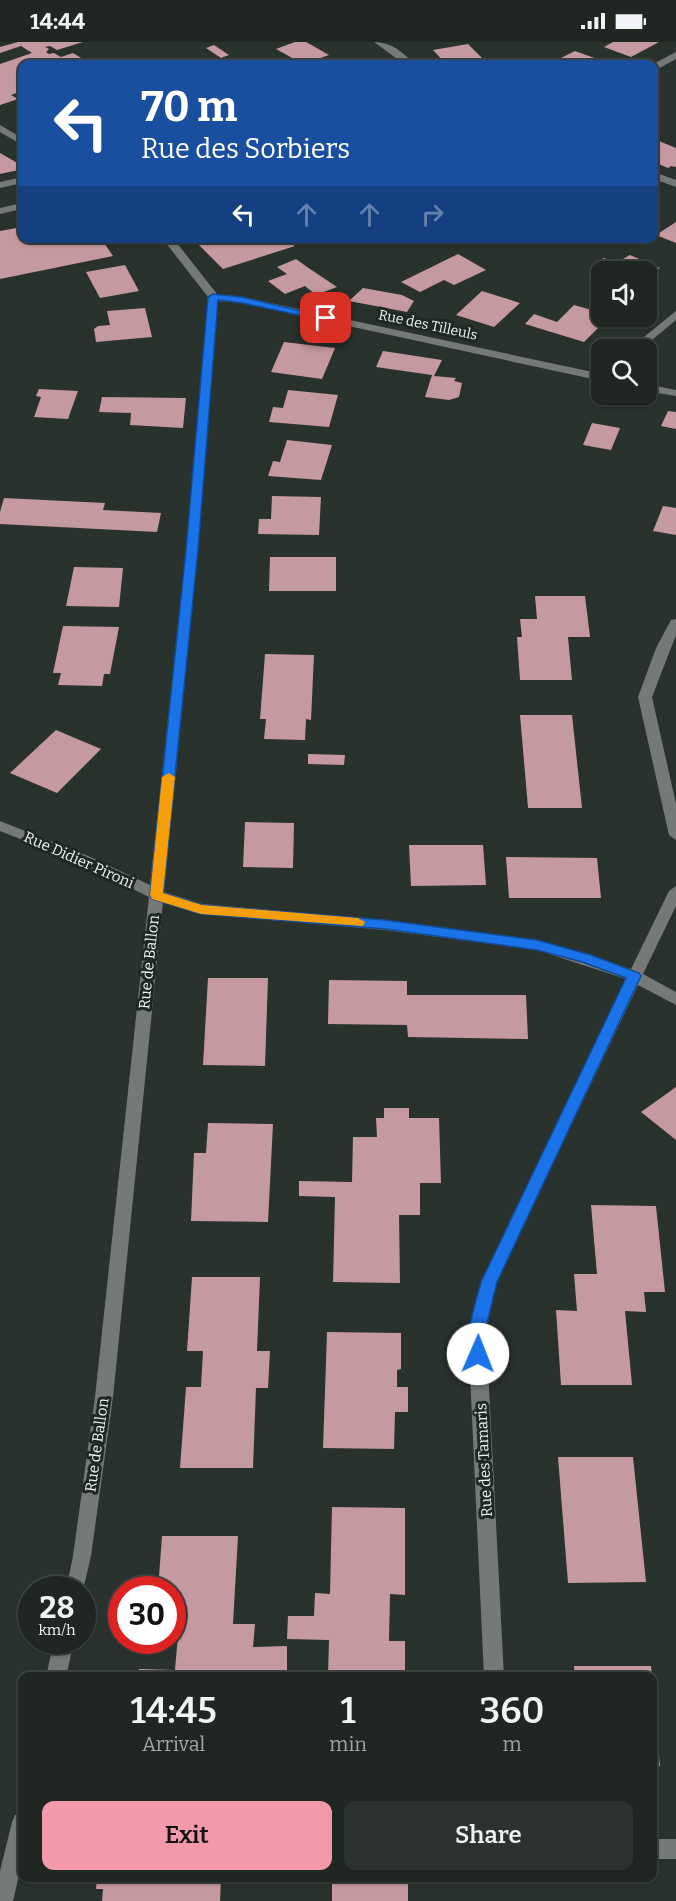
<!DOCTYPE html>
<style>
body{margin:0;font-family:Bitter,serif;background:#2d322f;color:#f1f3f6;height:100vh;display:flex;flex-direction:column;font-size:22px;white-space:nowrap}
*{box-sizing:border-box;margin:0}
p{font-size:20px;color:#a2a5a5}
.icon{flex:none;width:33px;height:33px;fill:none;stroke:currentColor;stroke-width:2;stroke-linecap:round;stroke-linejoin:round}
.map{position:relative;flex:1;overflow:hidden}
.details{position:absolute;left:18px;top:1630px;width:639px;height:210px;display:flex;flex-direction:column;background:#202622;border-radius:12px;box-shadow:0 2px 4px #0004,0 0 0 2px #3d4340}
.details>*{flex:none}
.hud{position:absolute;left:18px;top:18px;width:640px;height:183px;border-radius:12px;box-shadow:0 2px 4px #0004,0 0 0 2px #3d4340;background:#1a4fa0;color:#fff;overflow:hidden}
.buttons{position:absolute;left:591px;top:219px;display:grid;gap:12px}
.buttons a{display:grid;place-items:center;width:66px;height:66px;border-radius:12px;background:#202622;box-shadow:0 2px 4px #0004,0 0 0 2px #3d4340;font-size:30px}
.speed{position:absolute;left:18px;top:1534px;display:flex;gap:12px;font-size:30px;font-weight:700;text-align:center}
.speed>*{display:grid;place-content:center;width:78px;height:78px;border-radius:50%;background:#202622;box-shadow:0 2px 4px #0004,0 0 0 2px #3d4340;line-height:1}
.speed small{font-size:15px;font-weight:400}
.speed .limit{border:9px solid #d22;background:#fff;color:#111}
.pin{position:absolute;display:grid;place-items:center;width:51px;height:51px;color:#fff;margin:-26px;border-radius:12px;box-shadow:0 3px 9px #0006}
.me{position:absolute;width:66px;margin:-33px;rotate:1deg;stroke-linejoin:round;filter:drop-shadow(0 0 4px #0008)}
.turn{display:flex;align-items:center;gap:21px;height:126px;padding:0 24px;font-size:27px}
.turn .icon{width:78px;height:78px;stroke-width:2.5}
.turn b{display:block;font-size:42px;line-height:51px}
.lanes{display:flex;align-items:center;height:57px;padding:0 24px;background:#0003;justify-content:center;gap:30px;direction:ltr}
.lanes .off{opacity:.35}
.eta{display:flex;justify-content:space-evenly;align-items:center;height:102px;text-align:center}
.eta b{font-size:36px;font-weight:600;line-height:42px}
.cta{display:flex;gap:12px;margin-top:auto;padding:12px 24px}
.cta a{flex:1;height:69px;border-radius:12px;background:#f39aaa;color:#111;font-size:24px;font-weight:600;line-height:69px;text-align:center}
.cta a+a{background:#2d322f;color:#f1f3f6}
.status{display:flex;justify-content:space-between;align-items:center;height:42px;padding:0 30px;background:#202622;direction:ltr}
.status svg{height:16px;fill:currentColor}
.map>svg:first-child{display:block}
.building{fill:#c599a0}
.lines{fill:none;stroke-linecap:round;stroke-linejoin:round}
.minor{fill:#767a77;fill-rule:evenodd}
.route{fill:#1a73e8;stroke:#114b97;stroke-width:1.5}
.slow{fill:#f59e0b}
.labels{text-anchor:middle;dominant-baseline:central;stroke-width:6;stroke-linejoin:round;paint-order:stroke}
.far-street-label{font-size:14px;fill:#eff4f1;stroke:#202823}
.street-label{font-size:15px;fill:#eff4f1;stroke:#202823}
</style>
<div class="status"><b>14:44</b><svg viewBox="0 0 49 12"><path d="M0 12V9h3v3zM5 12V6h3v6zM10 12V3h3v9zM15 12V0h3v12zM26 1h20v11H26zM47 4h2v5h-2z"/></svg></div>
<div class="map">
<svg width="676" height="1859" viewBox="0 0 676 1859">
<rect width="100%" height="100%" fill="#2a322d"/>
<g class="building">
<path d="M18,0h65l-26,8 -7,-4 -5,1 4,2 -3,3 3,2 5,-1 7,4 12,-4 18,11h-69v27l-11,4 7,4 -18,6v-41l32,-11 -11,-7 -21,7v-6z"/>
<path d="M295,0h11l23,13 -26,9 -27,-15z"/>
<path d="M613,0h46l-28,15 -27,-10z"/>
<path d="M468,2l19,19 -41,1 -13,-14z"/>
<path d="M214,3l15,10 -8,3 -15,-10z"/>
<path d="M575,9l25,9 -7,4h-44z"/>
<path d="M654,97l22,9v19l-5,-1 -3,2 -12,-5 4,-2 -6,-3z"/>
<path d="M0,111l21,12 -2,5 -19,4z"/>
<path d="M676,180v21l-20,-8z"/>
<path d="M22,185v11l80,2 11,16 -113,23v-48z"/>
<path d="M203,196h87l-4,4 9,4 -72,23 -28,-28z"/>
<path d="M458,212l28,16 -32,15 -10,-5 -24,12 -19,-10z"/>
<path d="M630,213l30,13 -14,8v-4h-44l2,-2 -12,-4 12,-8 12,5z"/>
<path d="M296,217l11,8 30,20 -21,8 -11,-9 -20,8 -17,-13 19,-7 -10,-7z"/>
<path d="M125,223l14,26 -39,7 -14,-26z"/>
<path d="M602,230v18l-13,-6 10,-6 -5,-2z"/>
<path d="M363,246l39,7 12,6 -7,11 -58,-11z"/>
<path d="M482,249l38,12 -26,24 -38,-12z"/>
<path d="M574,263l28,8v3h8l-26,26 -59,-18 9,-10 23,8z"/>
<path d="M145,266l7,29 -56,5 -2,-13 4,-3 12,-1 -3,-14z"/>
<path d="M284,300l51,6 -13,31 -51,-7z"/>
<path d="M383,309l59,9 -8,16 22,2 -2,3 8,2 -3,14 -10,3 -24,-3 7,-22 -56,-8z"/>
<path d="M39,347l39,2 -10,28 -34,-2 7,-20 -5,-1z"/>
<path d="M288,348l50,5 -9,32 -60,-5 4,-15 10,1z"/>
<path d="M102,355l84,1 -3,30 -53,-3 1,-12 -32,-1z"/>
<path d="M668,369l8,1v17l-15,-3z"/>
<path d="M592,381l28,5 -9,22 -28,-5z"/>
<path d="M287,398l45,5 -11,35 -53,-4 5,-15 7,1z"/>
<path d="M272,454l49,1 -2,38 -61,-1 1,-15h12z"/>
<path d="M4,456l101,5 -2,7 58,3 -4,19 -157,-8v-12z"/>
<path d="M663,464l13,2v27l-23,-4z"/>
<path d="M270,515h66v34h-67z"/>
<path d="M74,525l49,1 -4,39 -53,-1z"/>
<path d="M535,554h50l5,41h-22l4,43h-52l-3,-43h5l-2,-18h17z"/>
<path d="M63,584l56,1 -9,47h-6l-2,12 -44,-1 3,-12h-8z"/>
<path d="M265,612l49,1 -3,65 -5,-1 -1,21 -41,-1 2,-20h-6z"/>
<path d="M520,673h52l10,93h-54z"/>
<path d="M56,688l45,19 -44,44 -47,-20z"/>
<path d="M308,712l37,1 -1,10 -36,-1z"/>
<path d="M245,780l49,1 -1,45 -50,-1z"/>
<path d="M409,803h74l3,40 -75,1z"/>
<path d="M506,815l91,1 4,40h-92z"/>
<path d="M208,936h60l-3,88 -62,-1z"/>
<path d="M329,938l78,1v14h119l2,44 -120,-2 -1,-12 -79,-1z"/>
<path d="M676,1045v53l-35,-28z"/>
<path d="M384,1066h25v10h30l2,65h-21v32h-21l1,68 -67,-1 2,-85 -36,-1v-15l53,1 1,-45h24l-1,-19h8z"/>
<path d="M208,1081l65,1 -5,98 -77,-1 3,-68h12z"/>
<path d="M591,1163l65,1 9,86h-21l2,20 -21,-1 7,74h-71l-5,-75 21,1 -3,-37h23z"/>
<path d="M192,1235h68l-3,74h13l-2,37h-12l-3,80h-73l6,-81h15l2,-36h-16z"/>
<path d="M327,1290l74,1v36l-4,1v17h11v25h-13l-1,37 -71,-1z"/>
<path d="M558,1415h75l13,125 -78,1z"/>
<path d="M332,1465l73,1v87l-15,-1 -1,47h16v36h-77l1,-37 -42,-1 1,-23h26l1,-23 15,1z"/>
<path d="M162,1494h76l-5,88h22l-2,23 34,-1v26l-71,-1v6h-78l1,-8 36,1 4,-47h-7v-33h-14z"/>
<path d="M574,1624h77l1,11h-77z"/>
<path d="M652,1661h2l6,63h-8z"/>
<path d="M97,1836h124l-1,23h-118l1,-12h-7z"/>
<rect x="332" y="1836" width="76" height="23"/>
</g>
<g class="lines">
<g class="minor">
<path d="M374,0c17,0 29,10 40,22h-10z"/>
<path d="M676,10v7l-22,12 -1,-7z"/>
<path d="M0,83l22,13v7l-22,-13z"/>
<path d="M654,130l22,8v7l-22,-8z"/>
<path d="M22,135v6l-22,5v-6z"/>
<path d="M22,161v6l-22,5v-6z"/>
<path d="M162,196h11l44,56 25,3 360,77v7l-360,-78 -24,-2 -20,249 -34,342 38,12 183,16 152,20 94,29 38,-78 7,-5v20l-33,68 33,18v13l-38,-20 -141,297 -11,49 18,346h-20l-16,-346 13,-49 145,-303 -89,-29 -152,-20 -184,-16 -38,-12 -50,495 -22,159 -9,38v-4h-16l7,-34 22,-159 54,-500 -73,-36 -76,-30v-10l86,34 64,30 36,-335 22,-253z"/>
<path d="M676,269v9l-36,30h-12z"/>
<path d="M646,342l30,6v6l-30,-5z"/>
<path d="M676,577v16l-24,62 24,107v36l-7,-5 -31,-138 18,-49 15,-28z"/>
<path d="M54,1599h20l-8,36h-20z"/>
<path d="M22,1770v50l-9,39h-13v-30l12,-49 3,-7z"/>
<rect x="652" y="1797" width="24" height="20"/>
</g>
</g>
<path class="route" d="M213,252l29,3 89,21 -5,3 -84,-18 -24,-3 -20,250 -35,343 39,12 183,15 152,20 54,15 48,18 2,3 -144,306 -12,49 1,23 -2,4 -6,2 -5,-2c-11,-22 3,-54 8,-76l145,-304 -44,-16 -45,-12 -152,-21 -184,-15 -49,-15 -2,-4 36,-345 22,-253z"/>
<path class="slow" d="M169,731l6,4 -12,116 39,12 156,13 7,4 -2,4 -162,-12 -49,-15 -2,-4 12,-118z"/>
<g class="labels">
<g class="far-street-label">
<text transform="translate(428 283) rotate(12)">Rue des Tilleuls</text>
</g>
<g class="street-label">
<text transform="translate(79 818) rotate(24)">Rue Didier Pironi</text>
<text transform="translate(149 920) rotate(-84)">Rue de Ballon</text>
<text transform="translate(97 1403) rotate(-82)">Rue de Ballon</text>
<text transform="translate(484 1418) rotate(-93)">Rue des Tamaris</text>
</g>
</g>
</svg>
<div class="buttons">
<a><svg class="icon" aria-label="sound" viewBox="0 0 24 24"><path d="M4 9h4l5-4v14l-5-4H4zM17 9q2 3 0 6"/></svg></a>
<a><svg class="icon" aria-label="search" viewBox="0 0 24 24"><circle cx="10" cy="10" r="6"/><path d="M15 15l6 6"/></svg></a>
</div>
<div class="speed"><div>28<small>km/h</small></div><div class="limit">30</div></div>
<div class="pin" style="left:326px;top:276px;background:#d93025"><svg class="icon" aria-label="arrive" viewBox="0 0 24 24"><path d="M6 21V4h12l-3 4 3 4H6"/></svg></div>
<svg class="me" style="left:478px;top:1312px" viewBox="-20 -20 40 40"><circle r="19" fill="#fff"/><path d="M0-13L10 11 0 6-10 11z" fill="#1a73e8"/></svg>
<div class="hud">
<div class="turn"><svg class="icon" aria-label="left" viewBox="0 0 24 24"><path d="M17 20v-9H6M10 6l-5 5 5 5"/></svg><div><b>70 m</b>Rue des Sorbiers</div></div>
<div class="lanes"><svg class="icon" aria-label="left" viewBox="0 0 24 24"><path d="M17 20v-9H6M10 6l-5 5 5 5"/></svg><svg class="icon off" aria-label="ahead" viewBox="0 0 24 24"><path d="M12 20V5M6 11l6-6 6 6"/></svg><svg class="icon off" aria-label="ahead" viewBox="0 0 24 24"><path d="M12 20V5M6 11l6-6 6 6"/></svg><svg class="icon off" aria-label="right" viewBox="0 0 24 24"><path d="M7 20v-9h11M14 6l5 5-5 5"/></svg></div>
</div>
<section class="details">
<div class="eta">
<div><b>14:45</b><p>Arrival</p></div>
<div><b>1</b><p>min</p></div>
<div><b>360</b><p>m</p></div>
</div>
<div class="cta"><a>Exit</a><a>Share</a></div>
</section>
</div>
